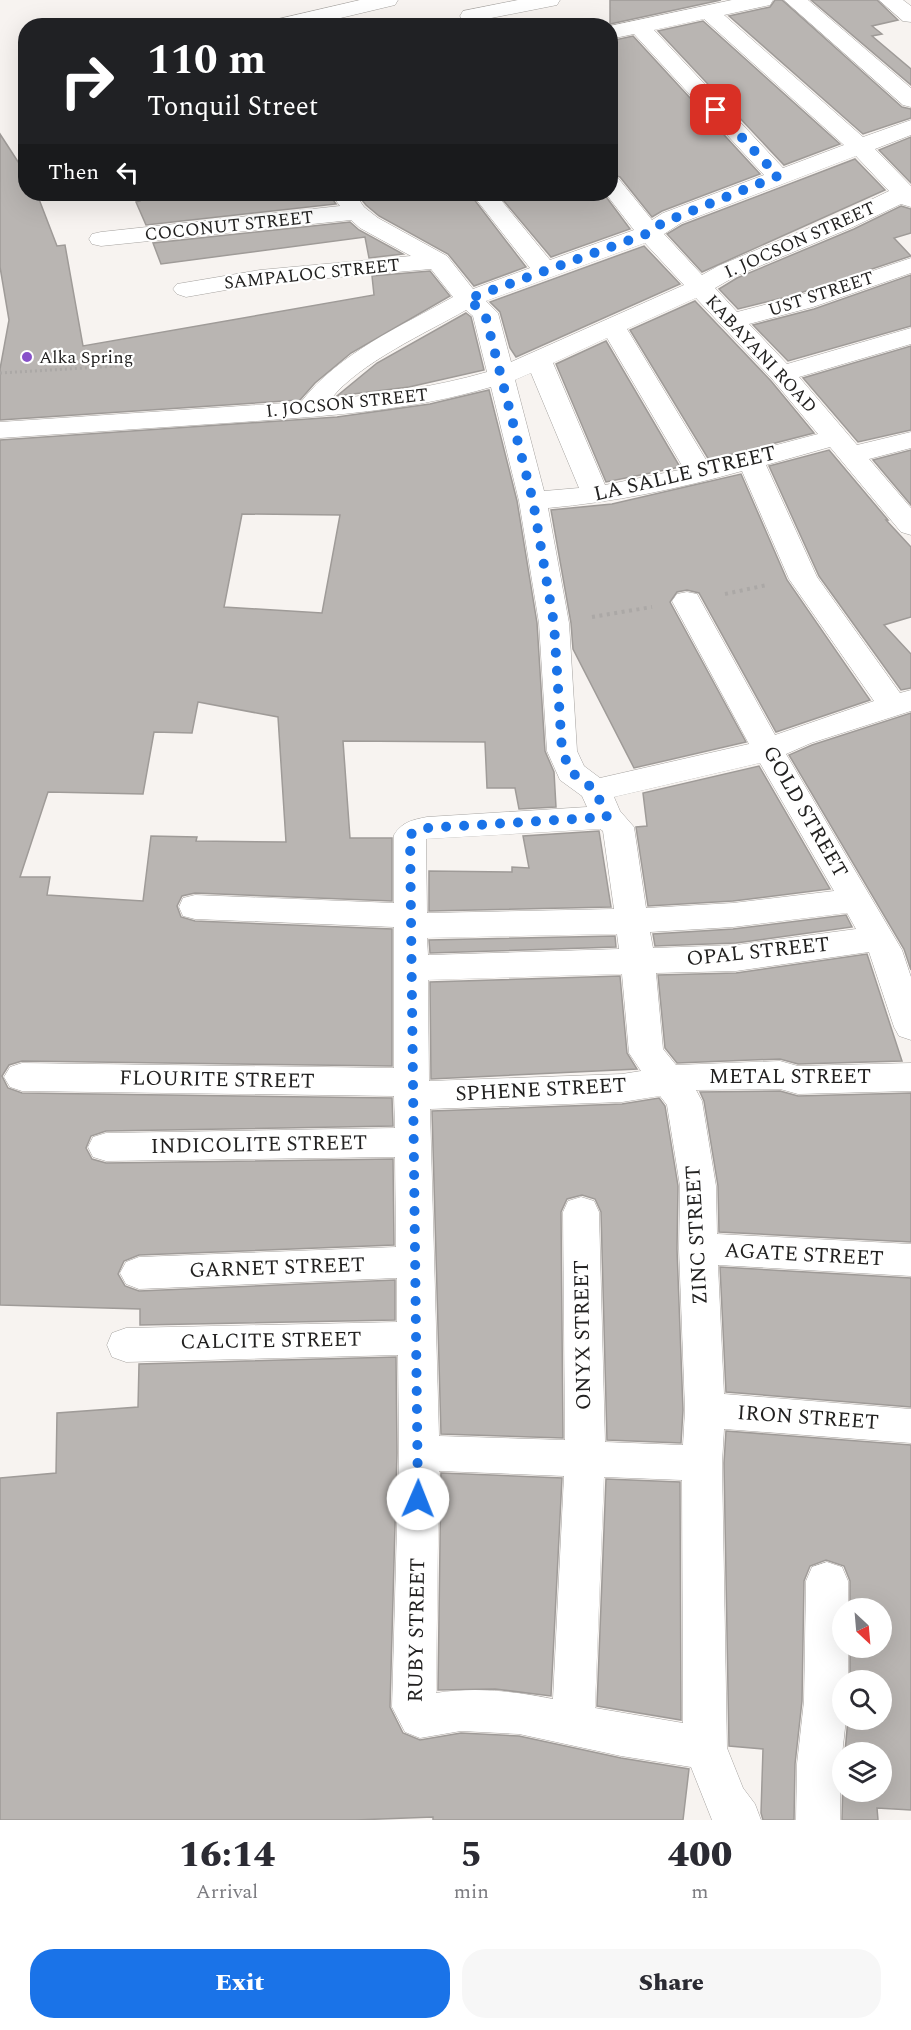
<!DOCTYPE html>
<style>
body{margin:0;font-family:Spectral,serif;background:#f7f7f7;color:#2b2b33;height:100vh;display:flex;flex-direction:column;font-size:22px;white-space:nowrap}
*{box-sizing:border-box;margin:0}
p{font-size:20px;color:#7c7c81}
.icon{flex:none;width:33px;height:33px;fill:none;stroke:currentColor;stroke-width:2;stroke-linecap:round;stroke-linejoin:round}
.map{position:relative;height:1820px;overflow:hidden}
.drawer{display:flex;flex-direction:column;background:#fff;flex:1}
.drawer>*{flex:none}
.top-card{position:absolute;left:18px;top:18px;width:600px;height:183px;border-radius:24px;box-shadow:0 6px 24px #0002;background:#202124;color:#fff;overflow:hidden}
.needle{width:39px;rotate:154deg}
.controls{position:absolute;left:832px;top:1598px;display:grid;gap:12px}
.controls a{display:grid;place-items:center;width:60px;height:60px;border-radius:50%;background:#fff;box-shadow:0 6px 24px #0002;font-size:30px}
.pin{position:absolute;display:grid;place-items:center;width:51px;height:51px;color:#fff;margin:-26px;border-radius:12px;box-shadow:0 3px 9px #0006}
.me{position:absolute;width:66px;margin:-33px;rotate:1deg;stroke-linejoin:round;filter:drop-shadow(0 0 4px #0008)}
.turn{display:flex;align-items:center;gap:21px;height:126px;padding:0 30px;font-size:27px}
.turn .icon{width:78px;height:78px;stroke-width:2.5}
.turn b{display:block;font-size:42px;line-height:51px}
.then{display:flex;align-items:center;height:57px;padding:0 30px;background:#0003;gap:12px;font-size:22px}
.eta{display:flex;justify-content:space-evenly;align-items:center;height:102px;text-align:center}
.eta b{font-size:36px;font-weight:800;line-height:42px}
.primary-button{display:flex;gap:12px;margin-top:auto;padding:12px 30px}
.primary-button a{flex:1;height:69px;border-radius:24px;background:#1a73e8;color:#fff;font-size:24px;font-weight:800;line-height:69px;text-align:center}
.primary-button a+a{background:#f7f7f7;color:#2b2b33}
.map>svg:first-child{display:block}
.building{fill:#b9b5b2;stroke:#9f9b98;stroke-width:1.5;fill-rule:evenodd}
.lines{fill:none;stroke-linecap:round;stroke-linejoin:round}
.minor-casing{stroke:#a5a29f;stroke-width:1}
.path-far1{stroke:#aba8a6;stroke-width:3;stroke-dasharray:2 3;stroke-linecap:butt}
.path{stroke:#aba8a6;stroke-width:4;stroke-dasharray:3 4.5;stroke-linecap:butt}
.minor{fill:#fff;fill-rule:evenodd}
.route{stroke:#1a73e8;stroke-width:10;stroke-dasharray:0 18}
.poi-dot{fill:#8851c9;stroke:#fff;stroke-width:2}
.labels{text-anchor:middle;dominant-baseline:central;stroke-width:4.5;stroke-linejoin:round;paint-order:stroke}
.far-street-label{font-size:18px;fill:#222120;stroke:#fff}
.far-poi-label{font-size:18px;fill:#222120;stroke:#fff;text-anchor:start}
.street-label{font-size:21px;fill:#222120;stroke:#fff}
</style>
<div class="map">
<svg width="911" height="1820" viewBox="0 0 911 1820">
<rect width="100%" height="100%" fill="#f7f3f0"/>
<g class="building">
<path d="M610,0h111l-111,24z"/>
<path d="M775,0h7l120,107 9,2v9l-48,16 -134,-118 41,-9z"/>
<path d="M811,0h66l21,20 -26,6 10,8 -10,2 39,33v16z"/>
<path d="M703,21l137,123 -56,21 -126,-134z"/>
<path d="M633,36l127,138 -98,37 -10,6 -32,-40 -10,-3v-133z"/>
<path d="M0,134l26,40v20h11l20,52 8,-1 18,101 291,-51 -2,-19 58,-5 20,25 -99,57 -36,30 -15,17 -300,20v-51l9,-49 -9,-53z"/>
<path d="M911,137v46l-32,-33z"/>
<path d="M855,159l30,31 -183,82 -35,-38 15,-9z"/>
<path d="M137,194h192l7,10 -190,21 -10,-23 4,-1z"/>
<path d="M357,194h113l56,73 -52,19 -26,-32 -69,-38 -13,-11z"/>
<path d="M498,194h106l26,35 -79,28z"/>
<path d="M901,206l10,3v24l-17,5 17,18 -117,39 -56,14 -19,-20 18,-11 117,-49z"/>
<path d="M350,222l9,8 44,24 -34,4 -4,-21 -204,27 -8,-21z"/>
<path d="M644,246l36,38 -164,73 -6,-9 -10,-36 -10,-10z"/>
<path d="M911,275v51l-123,35 -35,-36 61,-16z"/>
<path d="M695,301l76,80 43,52 -105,27 -79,-130z"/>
<path d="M466,313l5,4 13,53 -75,17 -72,9 40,-33z"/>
<path d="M606,341l74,126 -74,15 -50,-118z"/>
<path d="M911,346v84l-53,12 -55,-64z"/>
<path d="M489,390l28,111 20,122 8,128 9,21 2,35 -37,2 -4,-21h-28l-2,-46 -142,-1 7,97h42v63l-197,-8 -13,3 -5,10 4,11 14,4 197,8v137l-370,-5 -13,4 -7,11 6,12 14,5 370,5 1,28 -287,5 -15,5 -5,12 6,11 14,4 287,-4 1,86 -255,10 -15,6 -6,13 7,12 14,5 256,-11v40l-255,5v-16l-140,-4v-865l337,-23 93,-13zM242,514l98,1 -18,98 -98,-6zM198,702l80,15 8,125 -90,-1 1,-4 -46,-1 -8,65 -96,-6 3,-18h-30l28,-85 95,2 11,-62 38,1z"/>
<path d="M829,450l59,70h-2l25,27v70l-27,8 27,29v34l-10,2 -82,-114 -50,-110z"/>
<path d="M911,450v55l-38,-45z"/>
<path d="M741,474l46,106 83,120 -94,32 -77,-139 -12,-3 -10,2 -7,10 76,140 -112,26 -61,-119 -2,-26 -20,-113 61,-6z"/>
<path d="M911,713v257l-7,-21 -115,-194 23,-10z"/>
<path d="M759,766l71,123 -97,12 -85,5 -12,-79 11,-1 -4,-33z"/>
<path d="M599,831l12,76 -182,4v-40l83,1v-5l17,1 -6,-32z"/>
<path d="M846,915l6,12 -116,16 -81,3 -2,-12 80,-5z"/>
<path d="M615,936l1,11 -186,6 -1,-13z"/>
<path d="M867,954l35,107 -104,3 -18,-5 -103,4 -12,-15 -7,-73 78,-2z"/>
<path d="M620,976l7,77 10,16 -206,10 -1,-97z"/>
<path d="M780,1091l18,5 113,-3v149l-192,-10 -1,-46 -14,-85 -4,-9z"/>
<path d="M659,1098l6,8 13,80 -1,63 6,161 -2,33 -74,-3 -6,-228 -6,-13 -13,-4 -15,4 -6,13 2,226 -122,-4 -9,-323 190,-7z"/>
<path d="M720,1267l191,11v129l-185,-15z"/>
<path d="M396,1357l1,96 -7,254 13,26 17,7 41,-7 58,3 102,22 68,11 -6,51h-250v-3l-78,3h-355v-342l56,-5 1,-60 81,-6 1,-43z"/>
<path d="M726,1431l185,14v365l-34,-2 1,12h-36l1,-42v13h39v-39h-37l3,-33h34v-39h-32v-33h32v-39h-32v-27l-6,-15 -18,-6 -16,6 -6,15 -2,120 -7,63 -1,56h-31l-2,-7 2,-64 -34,-3 -5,-283z"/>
<path d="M441,1473l121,5 -11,218 -56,-7 -57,1z"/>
<path d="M606,1479l74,3 1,238 -84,-14z"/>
</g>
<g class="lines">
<defs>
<g id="minor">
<path d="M360,0h38l-3,5 -88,21h-39l2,-5z"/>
<path d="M518,0h42l-3,5 -86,17 -8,-1 -3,-5 3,-5z"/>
<path d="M732,0h41l-3,5 -46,10 139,122 48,-17v15l-36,14 36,37v21l-10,-3 -48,23 -117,49 -21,12 22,24 58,-15 116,-39v15l-98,34 -64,17 38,40 124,-36v16l-112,33 58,68 54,-13v16l-42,11 42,49v27l-10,-3 -71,-85 -64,18 51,112 83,116 11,-3v21l-100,32 -25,11 116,196 9,27v63l-12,-4 -5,-9 -25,-75 -133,19 -80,2 7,76 13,16 104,-4 18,5 113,-3v28l-113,3 -18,-5 -84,1 6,11 14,85 1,48 194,10v32l-193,-11 6,129 187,15v34l-187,-14 -2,34 5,285 16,40 12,16 6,16h-49l-21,-53 -70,-11 -102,-22 -58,-3 -41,7 -15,-6 -13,-25 7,-254 -1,-98 -272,7 -14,-5 -5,-12 5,-12 14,-5 271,-6v-44l-258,11 -13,-5 -6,-11 6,-11 13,-5 257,-10 -1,-90 -289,4 -13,-4 -5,-10 5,-10 13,-4 289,-5 -1,-32 -372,-5 -12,-4 -6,-10 6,-10 12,-4 372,5v-141l-199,-8 -12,-3 -4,-9 4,-9 12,-3 199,8v-68c8,-13 18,-15 33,-18l160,-10 -5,-11 -22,-16 -13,-29 -8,-128 -20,-122 -28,-114c-81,24 -165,29 -249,35 -81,5 -161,11 -242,16v-16l301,-20c39,-50 99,-75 152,-105l-22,-28 -171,15 -74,13 -9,-3 -4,-5 4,-5 83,-14 151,-14 -51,-28 -9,-8 -250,26 -9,-2 -3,-5 3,-5 9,-2 239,-26 -9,-12h24l9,13 14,11 69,38 26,33 57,-21 -58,-74h24l54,66 84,-30 -28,-36h4v-18l8,2 34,42 11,-7 101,-38 -130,-141 -24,5v-13zM704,19l140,126 -61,23 -129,-138zM856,156l33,35 -54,26 -117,49 -16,9 -38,-41 17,-11zM645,243l39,42 -173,77 -13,-49 -12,-12zM696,298l77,82 45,54 -110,29 -81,-134zM466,310l7,6 14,56c-52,15 -103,22 -156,27 28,-36 95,-66 135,-89zM607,338l77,131 -79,16 -52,-122zM531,373l48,115 -35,3 -29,-111zM742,471l47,108 85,122 -99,34 -78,-141 -10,-2 -10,2 -5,7 77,143 -149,34 -16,-12 -7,-15 -8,-128 -21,-115c66,-6 130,-19 194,-37zM760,763l74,128 -101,12 -87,5 -12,-81 -14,-16 -6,-14zM600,829l3,2 11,78 -187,4 -1,-74zM847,913l9,16 -120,16 -83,3 -3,-16 83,-5zM617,934l2,15 -191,6 -1,-17zM622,974l7,79 12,18 -19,3 -193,7 -1,-101zM660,1096l7,9 13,81 -1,63 6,161 -2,35 -78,-3 -6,-230 -5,-11 -13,-4 -13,4 -5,11 2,228 -126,-4 -9,-327 192,-7zM439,1471l125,5 -11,223c-39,-8 -78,-12 -117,-6zM604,1477l78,3 1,243 -88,-15z"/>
<path d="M784,0h24l103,88v19l-8,-2z"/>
<path d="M879,0h24l8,6v16l-8,-1z"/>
<path d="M827,1562l15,5 6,14v27h-5v39h5v33h-5v39h3l-5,45 -1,56h-44l1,-56 7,-63 2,-120 6,-14z"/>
</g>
</defs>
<use href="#minor" class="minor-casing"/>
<path class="path-far1" d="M0,373l135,-8"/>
<g class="path">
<path d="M725,594l42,-9"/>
<path d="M592,617l60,-10"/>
</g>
<use href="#minor" class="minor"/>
</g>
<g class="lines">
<path class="route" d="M418,1499l-8,-664 7,-5 10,-2 180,-11 -12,-27 -24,-18 -9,-21 -8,-127 -21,-123 -48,-187 -17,-15 181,-66 13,-10 116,-47 -62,-66"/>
</g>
<circle class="poi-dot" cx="27" cy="357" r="6"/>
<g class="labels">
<g class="far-street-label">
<text transform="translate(229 226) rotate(-6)">COCONUT STREET</text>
<text transform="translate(800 240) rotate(-24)">I. JOCSON STREET</text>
<text transform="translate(312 274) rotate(-6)">SAMPALOC STREET</text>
<text transform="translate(821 294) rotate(-18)">UST STREET</text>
<text transform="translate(761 354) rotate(47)">KABAYANI ROAD</text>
<text transform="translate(347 403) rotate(-6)">I. JOCSON STREET</text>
</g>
<g class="far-poi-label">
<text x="39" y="357">Alka Spring</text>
</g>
<g class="street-label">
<text transform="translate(685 474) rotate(-13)">LA SALLE STREET</text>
<text transform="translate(805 812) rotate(60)">GOLD STREET</text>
<text transform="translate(758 952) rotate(-6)">OPAL STREET</text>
<text x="790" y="1077">METAL STREET</text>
<text transform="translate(217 1080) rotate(1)">FLOURITE STREET</text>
<text transform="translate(541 1090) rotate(-3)">SPHENE STREET</text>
<text transform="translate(259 1145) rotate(-1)">INDICOLITE STREET</text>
<text transform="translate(697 1235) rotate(-93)">ZINC STREET</text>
<text transform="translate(804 1255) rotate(3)">AGATE STREET</text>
<text transform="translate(277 1268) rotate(-2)">GARNET STREET</text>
<text transform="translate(583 1335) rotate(-91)">ONYX STREET</text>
<text transform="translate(271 1341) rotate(-1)">CALCITE STREET</text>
<text transform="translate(808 1418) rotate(4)">IRON STREET</text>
<text transform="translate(417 1630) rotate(-89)">RUBY STREET</text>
</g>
</g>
</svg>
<div class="controls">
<a><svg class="needle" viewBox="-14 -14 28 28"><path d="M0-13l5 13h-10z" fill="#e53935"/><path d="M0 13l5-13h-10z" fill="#7c7c81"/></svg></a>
<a><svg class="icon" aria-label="search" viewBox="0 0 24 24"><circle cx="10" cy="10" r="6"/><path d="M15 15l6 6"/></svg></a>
<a><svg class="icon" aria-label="layers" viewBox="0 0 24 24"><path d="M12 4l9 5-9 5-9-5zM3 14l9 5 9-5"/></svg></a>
</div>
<div class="pin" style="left:716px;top:110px;background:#d93025"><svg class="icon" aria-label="arrive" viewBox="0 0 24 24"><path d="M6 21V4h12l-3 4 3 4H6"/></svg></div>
<svg class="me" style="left:418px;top:1499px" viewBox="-20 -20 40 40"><circle r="19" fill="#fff"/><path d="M0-13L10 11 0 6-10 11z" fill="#1a73e8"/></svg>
<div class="top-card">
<div class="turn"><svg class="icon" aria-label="right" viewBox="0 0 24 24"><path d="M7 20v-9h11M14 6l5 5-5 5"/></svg><div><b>110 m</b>Tonquil Street</div></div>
<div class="then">Then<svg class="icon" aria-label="left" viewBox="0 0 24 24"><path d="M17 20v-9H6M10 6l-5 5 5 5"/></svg></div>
</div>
</div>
<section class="drawer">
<div class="eta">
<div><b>16:14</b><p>Arrival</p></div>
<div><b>5</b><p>min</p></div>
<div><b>400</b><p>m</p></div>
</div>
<div class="primary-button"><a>Exit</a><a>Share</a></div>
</section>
